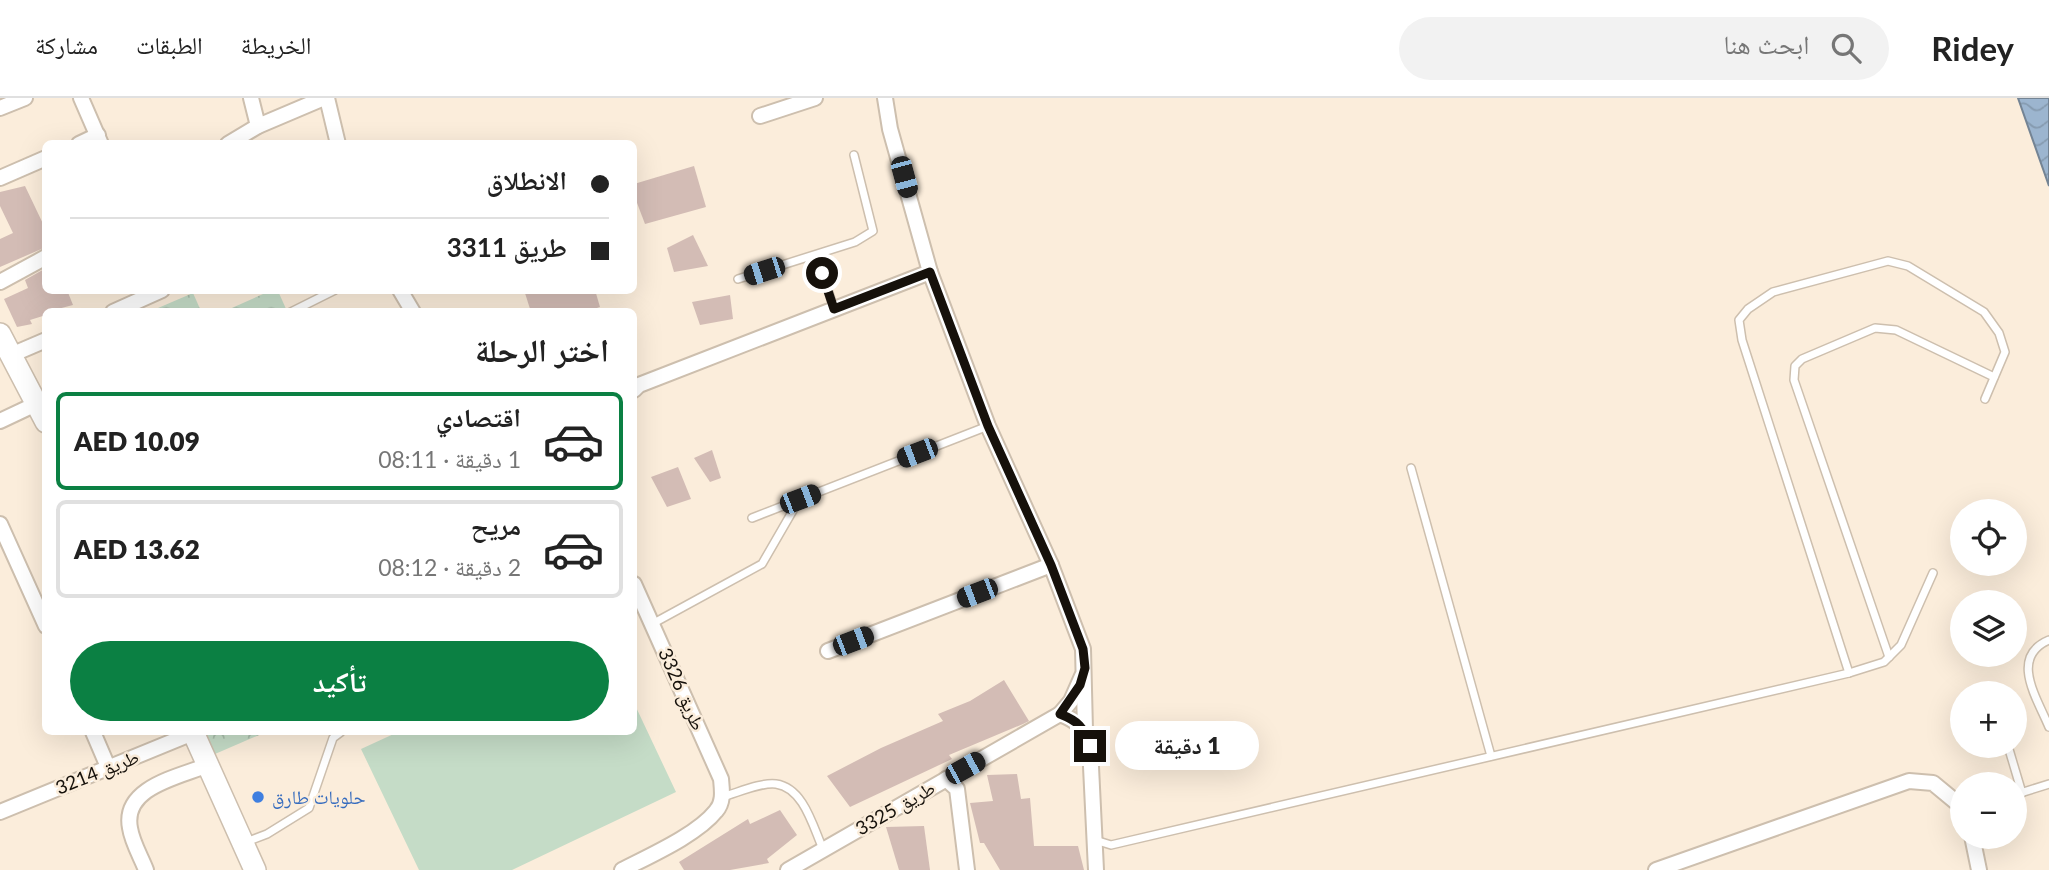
<!DOCTYPE html>
<html lang="ar">
<head>
<meta charset="utf-8">
<style>
	:root { --surface:#fff; --page:#f2f2f2; --text:#222; --muted:#767676; --line:#e0e0e0; --accent:#0b8043 }
	body { margin:0; font-family:Lato,"Noto Naskh Arabic",sans-serif; background:var(--page); color:var(--text); direction:rtl; height:100vh; display:flex; flex-direction:column; font-size:26px; white-space:nowrap }
	* { box-sizing:border-box; margin:0 }
	p { font-size:23px; color:var(--muted) }
	.icon { flex:none; width:38px; height:38px; fill:none; stroke:currentColor; stroke-width:2; stroke-linecap:round; stroke-linejoin:round }
	.map { position:relative; flex:1; overflow:hidden; direction:ltr }
	.side { position:absolute; left:42px; top:210px; width:595px; height:427px; display:flex; flex-direction:column; background:var(--surface); border-radius:10px; box-shadow:0 7px 28px #0002; direction:rtl }
	.side>* { flex:none }
	.guide { position:absolute; left:42px; top:42px; width:595px; height:154px; border-radius:10px; box-shadow:0 7px 28px #0002; direction:rtl; display:grid; align-content:center; height:154px; padding:0 28px; background:var(--surface) }
	.fabs { position:absolute; left:1950px; top:401px; display:grid; gap:14px }
	.fabs a { display:grid; place-items:center; width:77px; height:77px; border-radius:50%; background:var(--surface); box-shadow:0 7px 28px #0002; font-size:35px }
	.end { position:absolute; width:32px; height:32px; margin:-16px; border:9px solid #16110b; background:#fff; box-shadow:0 0 0 4px #fff }
	.from { border-radius:50% }
	.bubble { position:absolute; height:49px; border-radius:24px; background:var(--surface); box-shadow:0 7px 28px #0002; font-size:23px; font-weight:800; line-height:49px; text-align:center; direction:rtl }
	.car { position:absolute; width:21px; height:42px; margin:-21px -10px; border-radius:9px; box-shadow:0 0 5px 2px #0007; background:linear-gradient(#222 24%,#8ab4d8 0 40%,#222 0 76%,#8ab4d8 0 86%,#222 0) }
	.guide b { display:flex; align-items:center; gap:24px; height:66px; font-size:26px }
	.guide b+b { border-top:2px solid var(--line) }
	.guide i { width:18px; height:18px; background:var(--text) }
	ul { padding:0; list-style:none }
	li { display:flex; align-items:center; gap:21px; height:98px; margin:0 14px 10px; padding:0 14px; border:4px solid var(--line); border-radius:10px }
	li div { flex:1 }
	li b { display:block; font-size:26px }
	li em { font-style:normal; font-weight:800 }
	li.active { border-color:var(--accent) }
	li>.icon { width:63px; height:63px; stroke-width:1.5 }
	h2 { padding:0 28px; font-size:32px; line-height:84px }
	.cta { display:flex; gap:14px; margin-top:auto; padding:14px 28px }
	.cta a { flex:1; height:80px; border-radius:42px; background:var(--accent); color:#fff; font-size:28px; font-weight:800; line-height:80px; text-align:center }
	header { display:flex; align-items:center; gap:42px; box-sizing:border-box; height:98px; padding:0 35px; background:var(--surface); border-bottom:2px solid var(--line) }
	header strong { font-size:33px }
	nav { display:flex; gap:38px; margin-inline-start:auto; font-size:24px }
	.search { width:490px; height:63px; background:var(--page); display:flex; align-items:center; gap:18px; box-sizing:border-box; padding:0 24px; border-radius:38px; color:var(--muted); font-size:26px }
	.map>svg:first-child { display:block }
	.forest { fill:url(#forest-crowns) }
	.pitch { fill:#c5dcc7 }
	.water { fill:url(#water-waves); stroke:#748494; stroke-width:2 }
	.building { fill:#d3bcb5 }
	.lines { fill:none; stroke-linecap:round; stroke-linejoin:round }
	.lane-casing { stroke:#cdbfae; stroke-width:10 }
	.street-casing { stroke:#cdbfae; stroke-width:18 }
	.secondary-casing { stroke:#cdbfae; stroke-width:24 }
	.lane { stroke:#fff; stroke-width:7 }
	.street { stroke:#fff; stroke-width:14 }
	.secondary { stroke:#fff; stroke-width:21 }
	.route { stroke:#16110b; stroke-width:9 }
	.shop-dot { fill:#3f7fe0; stroke:#fbeddb; stroke-width:2.5 }
	.labels { text-anchor:middle; stroke-width:5; stroke-linejoin:round; paint-order:stroke }
	.street-label { font-size:19px; fill:#16110b; stroke:#fbeddb }
	.shop-label { font-size:19px; fill:#366cbe; stroke:#fbeddb; text-anchor:start }
</style>
</head>
<body>
<header>
<strong>Ridey</strong>
<div class="search"><svg class="icon" aria-label="search" viewBox="0 0 24 24"><circle cx="10" cy="10" r="6"/><path d="M15 15l6 6"/></svg>ابحث هنا</div>
<nav><a>الخريطة</a><a>الطبقات</a><a>مشاركة</a></nav>
</header>
<div class="map">
<svg width="2049" height="772" viewBox="0 0 2049 772">
	<defs>
		<pattern id="forest-crowns" width="20" height="18" patternUnits="userSpaceOnUse" patternTransform="scale(1.75)"><rect width="20" height="18" fill="#c5dcc7"/><path d="M2 6a3 3 0 1 1 6 0M12 15a3 3 0 1 1 6 0" fill="none" stroke="#a8bcaa"/></pattern>
		<pattern id="water-waves" width="16" height="10" patternUnits="userSpaceOnUse" patternTransform="scale(1.75)"><rect width="16" height="10" fill="#9cb5cf"/><path d="M0 5q4-4 8 0t8 0" fill="none" stroke="#869bb0"/></pattern>
	</defs>
	<rect width="100%" height="100%" fill="#fbeddb"/>
	<!-- forest -->
	<g class="forest">
		<polygon points="272,192 278,193 287,213 225,213"/>
		<polygon points="193,195 201,213 151,213"/>
		<polygon points="205,634 266,634 215,656"/>
	</g>
	<!-- pitch -->
	<polygon class="pitch" points="634,605 676,694 512,772 419,772 361,651 398,634 634,634"/>
	<!-- water -->
	<polygon class="water" points="2018,0 2049,0 2049,88"/>
	<!-- building -->
	<g class="building">
		<polygon points="694,68 706,109 645,126 634,97 634,86"/>
		<polygon points="25,88 46,132 46,149 0,169 0,141 13,135 0,108 0,94"/>
		<polygon points="693,137 708,168 674,174 667,150"/>
		<polygon points="46,170 46,192 67,192 73,207 46,214 46,217 30,222 32,226 17,229 4,201 28,190 25,182"/>
		<polygon points="524,192 595,192 600,209 584,214 531,214"/>
		<polygon points="730,197 733,221 700,227 692,204"/>
		<polygon points="712,352 721,380 710,384 694,360"/>
		<polygon points="678,369 691,401 667,409 651,379"/>
		<polygon points="1004,582 1029,623 1023,626 949,657 952,661 850,709 827,678 881,650 943,623 938,616 970,603"/>
		<polygon points="1017,676 1021,701 1030,700 1034,748 1078,748 1084,772 1000,772 984,745 980,745 970,705 993,703 987,677"/>
		<polygon points="780,712 797,737 767,761 769,765 730,772 684,772 679,764 748,721 750,726"/>
		<polygon points="924,728 930,772 899,772 886,729"/>
	</g>
	<g class="lines">
		<defs>
			<g id="lane">
				<polyline points="817,157 834,211"/>
				<polyline points="738,181 855,144 873,133 854,57"/>
				<polyline points="291,214 335,192"/>
				<polyline points="1411,370 1491,658"/>
				<polyline points="752,420 988,328"/>
				<polyline points="652,526 762,466 799,402"/>
				<path d="M2049,542C2009,559 2037,600 2049,629"/>
				<polyline points="1889,559 1794,282 1795,268 1802,261 1875,230 1896,232 1994,279"/>
				<polyline points="1849,575 1742,242 1739,222 1748,211 1773,194 1888,163 1908,168 1984,214 1999,235 2005,254 1985,301"/>
				<polyline points="2008,648 2022,695"/>
				<polyline points="2014,697 2049,686"/>
				<path d="M722,699C737,695 761,684 776,686C804,690 813,729 823,751"/>
				<polyline points="1095,742 1111,747 1849,575 1884,564 1901,547 1933,475"/>
				<polyline points="246,744 267,736 309,710 333,640 341,634"/>
			</g>
			<g id="street">
				<polyline points="81,0 101,46"/>
				<polyline points="251,0 258,28"/>
				<polyline points="327,0 338,46"/>
				<polyline points="0,10 25,0"/>
				<polyline points="760,18 815,0"/>
				<polyline points="79,46 98,37"/>
				<polyline points="228,46 258,28 324,0"/>
				<polyline points="0,80 46,60"/>
				<polyline points="930,174 988,328 1051,467 1083,551 1085,632"/>
				<polyline points="0,184 46,159"/>
				<polyline points="400,192 413,214"/>
				<polyline points="113,214 162,192"/>
				<polyline points="11,257 46,242"/>
				<polyline points="634,292 639,287 930,174 890,31 885,0"/>
				<polyline points="0,323 36,306"/>
				<polyline points="0,426 46,528"/>
				<polyline points="828,553 1051,467"/>
				<polyline points="1060,616 1071,603 1082,578"/>
				<polyline points="93,634 108,669"/>
				<polyline points="946,681 957,691 967,772"/>
				<polyline points="0,714 193,635"/>
				<polyline points="1972,738 1979,772"/>
				<path d="M146,772C141,759 132,744 130,730C122,689 179,679 208,667"/>
				<path d="M622,772C649,758 697,737 716,713C724,704 722,692 721,681L634,486"/>
				<path d="M788,772L1060,616C1078,623 1084,629 1090,648L1096,772"/>
				<polyline points="1656,772 1909,683 1933,685 1962,709"/>
			</g>
			<g id="secondary">
				<polyline points="0,236 46,324"/>
				<polyline points="193,634 255,772"/>
			</g>
		</defs>
		<!-- lane casing -->
		<use href="#lane" class="lane-casing"/>
		<!-- street casing -->
		<use href="#street" class="street-casing"/>
		<!-- secondary casing -->
		<use href="#secondary" class="secondary-casing"/>
		<!-- lane -->
		<use href="#lane" class="lane"/>
		<!-- street -->
		<use href="#street" class="street"/>
		<!-- secondary -->
		<use href="#secondary" class="secondary"/>
	</g>
	<g class="lines">
		<!-- route -->
		<path class="route" d="M822,175L834,211L930,174L988,328L1051,467L1083,551L1085,570L1080,587L1060,616C1078,623 1084,629 1090,648"/>
	</g>
	<!-- markers -->
	<circle class="shop-dot" cx="258" cy="699" r="7"/>
	<g class="labels">
		<!-- street labels -->
		<g class="street-label">
			<text transform="translate(682 591) rotate(66)" y="7">طريق 3326</text>
			<text transform="translate(97 674) rotate(-22)" y="7">طريق 3214</text>
			<text transform="translate(895 710) rotate(-30)" y="7">طريق 3325</text>
		</g>
		<!-- shop labels -->
		<g class="shop-label">
			<text x="272" y="706">حلويات طارق</text>
		</g>
	</g>
</svg>
<div class="fabs">
<a><svg class="icon" aria-label="locate" viewBox="0 0 24 24"><circle cx="12" cy="12" r="6"/><path d="M12 2v4M12 18v4M2 12h4M18 12h4"/></svg></a>
<a><svg class="icon" aria-label="layers" viewBox="0 0 24 24"><path d="M12 4l9 5-9 5-9-5zM3 14l9 5 9-5"/></svg></a>
<a>+</a>
<a>−</a>
</div>
<i class="end from" style="left:822px;top:175px"></i>
<i class="end" style="left:1090px;top:648px"></i>
<div class="bubble" style="left:1115px;top:623px;width:144px">1 دقيقة</div>
<i class="car" style="left:904px;top:79px;rotate:165deg"></i>
<i class="car" style="left:764px;top:173px;rotate:252deg"></i>
<i class="car" style="left:917px;top:355px;rotate:249deg"></i>
<i class="car" style="left:800px;top:401px;rotate:69deg"></i>
<i class="car" style="left:977px;top:495px;rotate:249deg"></i>
<i class="car" style="left:853px;top:543px;rotate:69deg"></i>
<i class="car" style="left:965px;top:670px;rotate:61deg"></i>
<div class="guide">
<b><i class="from"></i>الانطلاق</b>
<b><i></i>طريق 3311</b>
</div>
<section class="side">
<h2>اختر الرحلة</h2>
<ul>
<li class="active"><svg class="icon" aria-label="car" viewBox="0 0 24 24"><path d="M5 17H2v-5l4-1 3-4h7l3 4 3 1v5h-3M9 17h6M6 11h13"/><circle cx="7" cy="17" r="2"/><circle cx="17" cy="17" r="2"/></svg><div><b>اقتصادي</b><p>1 دقيقة · 08:11</p></div><em>AED 10.09</em></li>
<li><svg class="icon" aria-label="car" viewBox="0 0 24 24"><path d="M5 17H2v-5l4-1 3-4h7l3 4 3 1v5h-3M9 17h6M6 11h13"/><circle cx="7" cy="17" r="2"/><circle cx="17" cy="17" r="2"/></svg><div><b>مريح</b><p>2 دقيقة · 08:12</p></div><em>AED 13.62</em></li>
</ul>
<div class="cta"><a>تأكيد</a></div>
</section>
</div>
</body>
</html>
